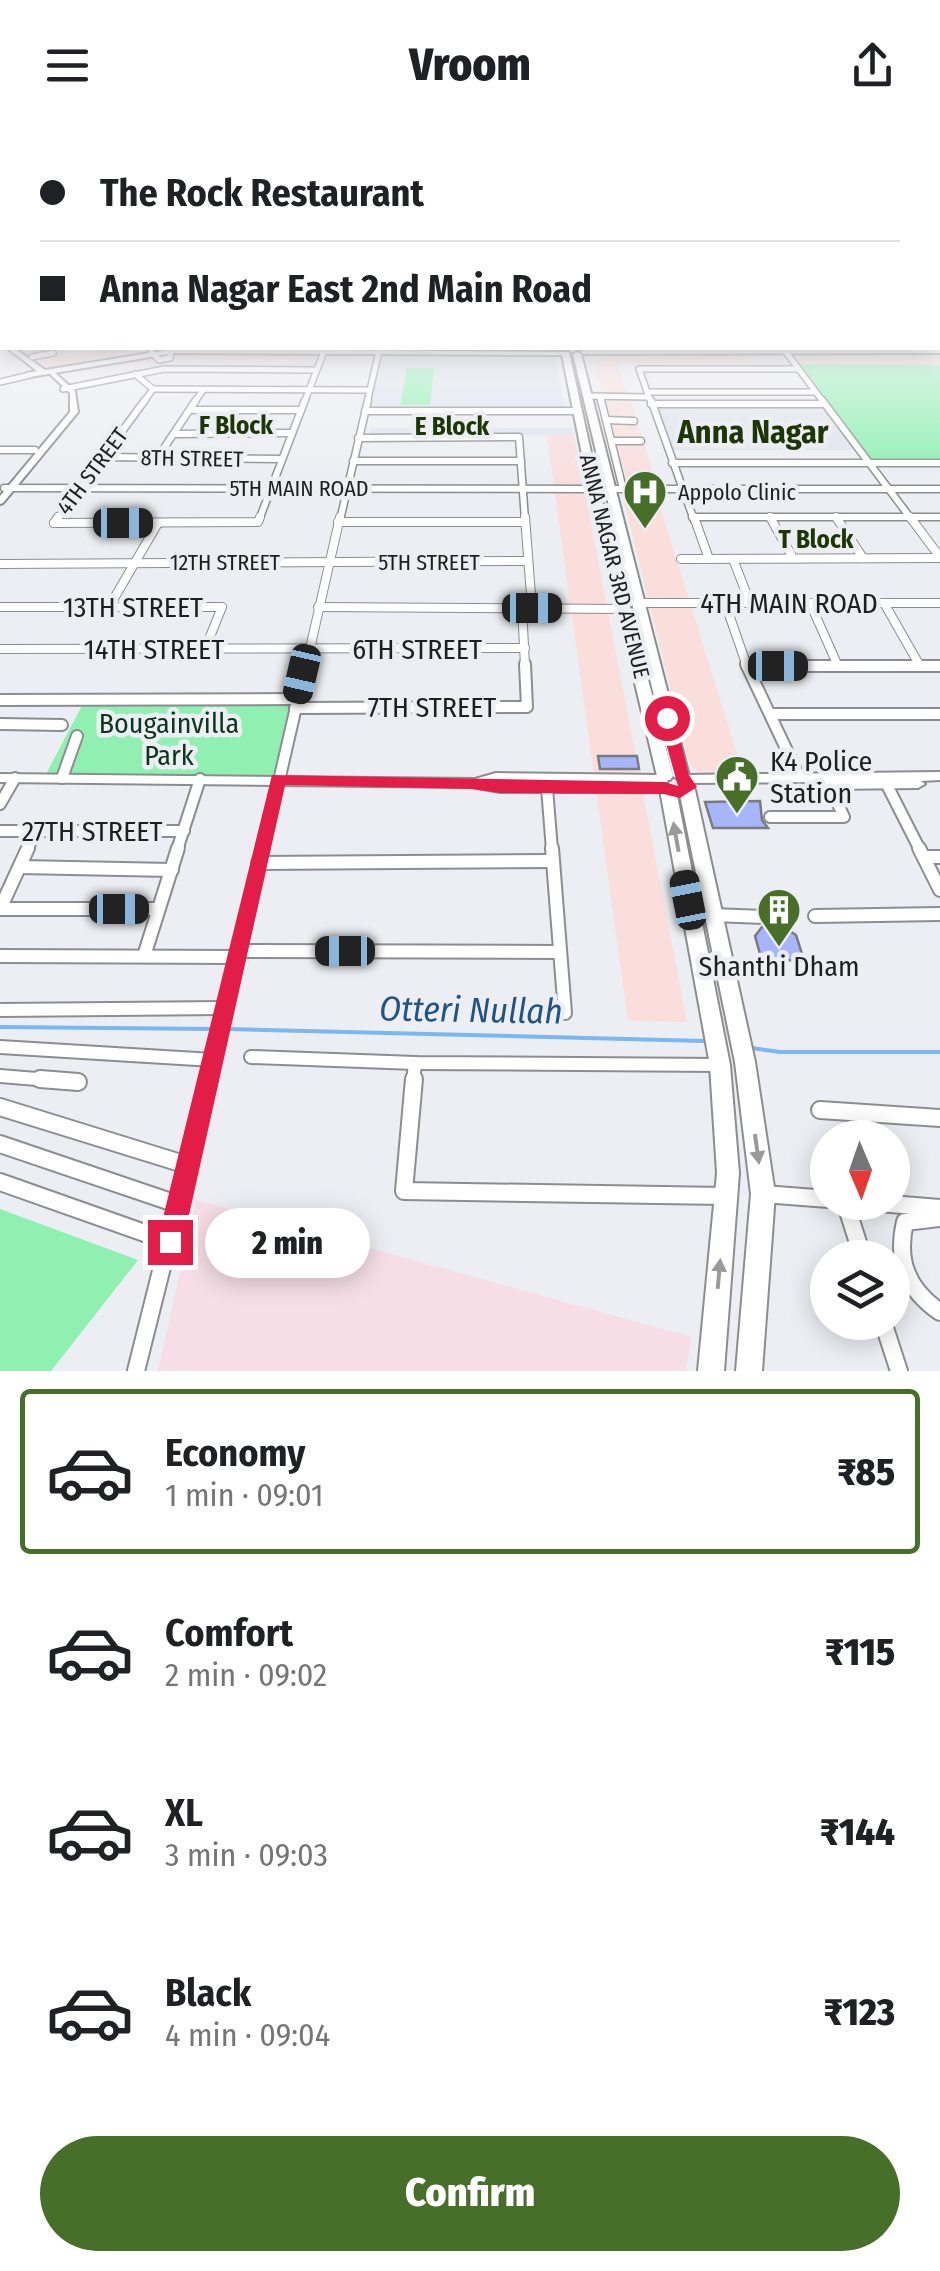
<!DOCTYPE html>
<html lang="en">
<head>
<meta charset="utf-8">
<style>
	:root { --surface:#fff; --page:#f6f6f6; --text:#202124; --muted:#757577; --line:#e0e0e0; --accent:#486f2a }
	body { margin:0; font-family:"Fira Sans Condensed",sans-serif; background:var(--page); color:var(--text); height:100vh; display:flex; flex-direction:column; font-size:38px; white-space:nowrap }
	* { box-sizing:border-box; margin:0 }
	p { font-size:32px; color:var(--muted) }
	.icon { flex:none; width:55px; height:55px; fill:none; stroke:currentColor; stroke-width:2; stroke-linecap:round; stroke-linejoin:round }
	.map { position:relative; height:1241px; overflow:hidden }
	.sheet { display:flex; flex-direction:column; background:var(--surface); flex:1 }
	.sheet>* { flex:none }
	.hud { position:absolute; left:0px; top:0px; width:940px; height:220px; box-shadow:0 5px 25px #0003; display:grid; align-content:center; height:220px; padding:0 40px; background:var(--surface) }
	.needle { width:65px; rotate:178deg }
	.controls { position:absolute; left:810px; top:990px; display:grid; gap:20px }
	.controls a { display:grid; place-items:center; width:100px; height:100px; border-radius:50%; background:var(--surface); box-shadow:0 5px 25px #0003; font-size:50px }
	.end { position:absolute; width:45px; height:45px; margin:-22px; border:12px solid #e11d48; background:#fff; box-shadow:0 0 0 5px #fff }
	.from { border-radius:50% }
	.bubble { position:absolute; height:70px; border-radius:35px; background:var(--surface); box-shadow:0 5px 25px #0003; font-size:32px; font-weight:800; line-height:70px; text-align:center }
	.car { position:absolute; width:30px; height:60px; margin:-30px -15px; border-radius:12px; box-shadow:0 0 8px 2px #0007; background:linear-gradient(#222 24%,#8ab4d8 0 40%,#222 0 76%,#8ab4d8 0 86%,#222 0) }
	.hud b { display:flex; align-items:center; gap:35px; height:95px; font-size:38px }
	.hud b+b { border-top:2px solid var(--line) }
	.hud i { width:25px; height:25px; background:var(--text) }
	ul { padding:18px 0 0; list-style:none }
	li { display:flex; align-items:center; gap:30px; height:165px; margin:0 20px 15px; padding:0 20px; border:5px solid transparent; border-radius:10px }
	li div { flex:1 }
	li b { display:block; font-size:38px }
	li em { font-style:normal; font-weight:800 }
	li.active { border-color:var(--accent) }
	li>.icon { width:90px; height:90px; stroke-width:1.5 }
	.primary-button { display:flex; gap:20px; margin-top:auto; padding:20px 40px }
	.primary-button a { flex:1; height:115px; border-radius:60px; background:var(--accent); color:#fff; font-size:40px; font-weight:800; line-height:115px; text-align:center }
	header { display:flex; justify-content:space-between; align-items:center; height:130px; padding:0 40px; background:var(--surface); font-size:45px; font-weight:800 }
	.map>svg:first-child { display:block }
	.commercial { fill:#f9dedc }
	.built { fill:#e0e3ee }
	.medical { fill:#f6dde6 }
	.green { fill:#8ff0b1 }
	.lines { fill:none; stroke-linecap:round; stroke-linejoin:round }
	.stream { stroke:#7bb7f0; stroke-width:4 }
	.building { fill:#a6b5fc; stroke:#7a7b7e; stroke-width:2.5 }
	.minor-far5-casing { stroke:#8c8d91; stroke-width:8 }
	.minor-far4-casing { stroke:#8c8d91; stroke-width:9 }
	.minor-far3-casing { stroke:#8c8d91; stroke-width:10 }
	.minor-far2-casing { stroke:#8c8d91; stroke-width:14 }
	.minor-far1-casing { stroke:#8c8d91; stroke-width:16 }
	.minor-casing { stroke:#8c8d91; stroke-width:20 }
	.tertiary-casing { stroke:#8c8d91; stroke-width:4 }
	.secondary-casing { stroke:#8c8d91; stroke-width:4 }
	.minor-far5 { stroke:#fff; stroke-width:5 }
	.minor-far4 { stroke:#fff; stroke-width:6 }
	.minor-far3 { stroke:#fff; stroke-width:8 }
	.minor-far2 { stroke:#fff; stroke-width:10 }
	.minor-far1 { stroke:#fff; stroke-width:12 }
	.minor { stroke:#fff; stroke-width:16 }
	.tertiary { fill:#fff; fill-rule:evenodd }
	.secondary { fill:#fff; fill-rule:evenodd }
	.oneway { fill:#9a9a9b }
	.route { fill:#e11d48 }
	.labels { text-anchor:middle; stroke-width:9; stroke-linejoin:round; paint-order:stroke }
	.far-street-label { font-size:22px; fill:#1e1f20; stroke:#edeef3 }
	.far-poi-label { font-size:22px; fill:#1e1f20; stroke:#edeef3; text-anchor:start }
	.far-neighbourhood-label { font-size:25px; font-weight:bold; fill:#1c3605; stroke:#edeef3 }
	.street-label { font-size:28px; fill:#1e1f20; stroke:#edeef3 }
	.park-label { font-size:28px; fill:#0b351d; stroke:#edeef3 }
	.poi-label { font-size:28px; fill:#1e1f20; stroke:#edeef3; text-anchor:start }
	.far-district-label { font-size:32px; font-weight:bold; fill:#1c3605; stroke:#edeef3 }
	.near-water-label { font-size:35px; font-style:italic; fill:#1f5483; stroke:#edeef3 }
</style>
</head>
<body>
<header><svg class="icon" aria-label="menu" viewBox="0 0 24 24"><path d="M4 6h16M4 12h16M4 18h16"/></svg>Vroom<svg class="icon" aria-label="share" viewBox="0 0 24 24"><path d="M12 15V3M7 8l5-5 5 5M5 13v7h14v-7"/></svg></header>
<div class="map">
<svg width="940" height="1241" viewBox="0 0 940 1241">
	<rect width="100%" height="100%" fill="#edeef3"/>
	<!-- commercial -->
	<g class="commercial">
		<polygon points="24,218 57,218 70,226 112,218 148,218 56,237 48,237"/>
		<polygon points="170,223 315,223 312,230 171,229 123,236 116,230"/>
		<polygon points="744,224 750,232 618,233 627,265 603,264 593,231 615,225"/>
		<polygon points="792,225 940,225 940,235 798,234"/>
		<polygon points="606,269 630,269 657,356 628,356"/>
		<polygon points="547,305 574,305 687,892 628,891"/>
		<polygon points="627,364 656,364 743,643 700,643 689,634 623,367"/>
	</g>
	<!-- built -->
	<g class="built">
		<polygon points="382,226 549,226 556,229 565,278 368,278"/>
		<polygon points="656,276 821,276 855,320 671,320"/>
		<polygon points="371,298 572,298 574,305 370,306"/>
	</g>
	<!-- medical -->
	<polygon class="medical" points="196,1070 691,1207 686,1241 158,1241"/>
	<!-- green -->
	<g class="green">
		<polygon points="797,234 940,235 940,332 870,332"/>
		<polygon points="407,238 434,238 430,275 400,275"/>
		<polygon points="84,572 293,572 275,645 46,644"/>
		<polygon points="0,1079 138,1130 51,1241 0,1241"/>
	</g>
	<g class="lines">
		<!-- stream -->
		<g class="stream">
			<polyline points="0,897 215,899"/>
			<polyline points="228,899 704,911"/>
			<polyline points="752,918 780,922 940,922"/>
		</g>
	</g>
	<!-- building -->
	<g class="building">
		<polygon points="598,626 637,626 639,639 600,639"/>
		<polygon points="760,671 762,690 768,698 713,698 705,672"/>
		<polygon points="762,797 785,798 796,805 804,830 762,831 755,806"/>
	</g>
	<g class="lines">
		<defs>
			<g id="minor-far5">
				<polyline points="151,222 159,230 170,228 171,221"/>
				<polyline points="786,222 824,273"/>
				<polyline points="32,227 53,223"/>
				<polyline points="135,244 153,259 143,273"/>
				<polyline points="0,252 30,245"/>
				<polyline points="63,259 164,239 316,240"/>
				<polyline points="153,259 369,260"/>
				<polyline points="647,262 813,262"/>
				<polyline points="588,266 648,267"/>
				<polyline points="600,267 601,273"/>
				<polyline points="194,273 203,260"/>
				<polyline points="304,273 325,219"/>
				<polyline points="367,273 379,221"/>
				<polyline points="651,273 639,239 799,239"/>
			</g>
			<g id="minor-far4">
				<polyline points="601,270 623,359"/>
				<polyline points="651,270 694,390"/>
				<polyline points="822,270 912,390"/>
				<polyline points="651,274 822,274"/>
				<polyline points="190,280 301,280"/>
				<polyline points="365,281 579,281"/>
				<polyline points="606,290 634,291"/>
				<polyline points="175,304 292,303"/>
				<polyline points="358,308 519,307 525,390"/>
				<polyline points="612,311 641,311"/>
				<polyline points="0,320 35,320"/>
				<polyline points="103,327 282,329"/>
				<polyline points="158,327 196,270"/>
				<polyline points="353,331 521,331"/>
				<polyline points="672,333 940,333"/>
				<polyline points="4,358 594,359"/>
				<polyline points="610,359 940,359"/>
				<polyline points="692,387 940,387"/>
				<polyline points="57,390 145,270"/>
				<polyline points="259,390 305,270"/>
				<polyline points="340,390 368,270"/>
			</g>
			<g id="minor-far3">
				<polyline points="525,387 532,478"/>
				<polyline points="694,387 709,429"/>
				<polyline points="770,387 793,428"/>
				<polyline points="836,387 863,428"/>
				<polyline points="910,387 940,427"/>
				<polyline points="338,392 525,392"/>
				<polyline points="54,393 258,392 260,387"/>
				<polyline points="54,393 58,387"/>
				<polyline points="681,429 940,428"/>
				<polyline points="733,429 750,473"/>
				<polyline points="0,434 528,431"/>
				<polyline points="638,473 940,473"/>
				<polyline points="725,473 747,536"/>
				<polyline points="810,473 838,536"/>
				<polyline points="884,473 920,536"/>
				<polyline points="0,477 222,477 205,519"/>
				<polyline points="109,477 158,393"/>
				<polyline points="318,477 626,479"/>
				<polyline points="522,477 525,536"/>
				<polyline points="0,519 525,518"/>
				<polyline points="306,536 340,387"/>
				<polyline points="747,536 940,536"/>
			</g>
			<g id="minor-far2">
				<polyline points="746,534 799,646"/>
				<polyline points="747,536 940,536"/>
				<polyline points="0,570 297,569"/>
				<polyline points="295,578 527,577 525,534"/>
				<polyline points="771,584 940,584"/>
				<polyline points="0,594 62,595"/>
				<polyline points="62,648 77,606"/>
				<polyline points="887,655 920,720"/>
				<polyline points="547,658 552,720"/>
				<polyline points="0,674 15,648"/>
				<polyline points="770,687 844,687 829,655"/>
				<polyline points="0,701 184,701"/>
				<polyline points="27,720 36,701"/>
				<polyline points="177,720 200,649"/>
				<polyline points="263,720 306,534"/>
			</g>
			<g id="minor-far1">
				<polyline points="552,718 565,883"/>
				<polyline points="919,718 940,760"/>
				<polyline points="924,727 940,727"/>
				<polyline points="258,733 551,731"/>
				<polyline points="20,737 172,740"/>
				<polyline points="0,779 158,779"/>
				<polyline points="0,779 28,718"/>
				<polyline points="712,785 788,788"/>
				<polyline points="815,786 940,784"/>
				<polyline points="238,821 559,822"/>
				<polyline points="0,826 236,827"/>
				<polyline points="144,826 178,718"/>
				<polyline points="0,880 224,878"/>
				<polyline points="0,917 213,930"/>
				<polyline points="251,927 415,933 720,935"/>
				<polyline points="0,946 73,952"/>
				<polyline points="209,952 263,718"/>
				<polyline points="413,952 415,933"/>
			</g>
			<g id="minor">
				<polyline points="40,949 78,952"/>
				<polyline points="414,949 404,1061 724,1066"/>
				<polyline points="0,977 187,1035"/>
				<polyline points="820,980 940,988"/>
				<polyline points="0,1014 180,1075"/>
				<polyline points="0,1052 170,1112"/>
				<polyline points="764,1064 828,1069"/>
				<polyline points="845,1072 863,1128"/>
				<polyline points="866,1072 940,1078"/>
				<path d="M940,1088L905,1092C896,1131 907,1159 940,1182"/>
				<polyline points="883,1192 899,1241"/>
				<polyline points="136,1241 209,949"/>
			</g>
			<g id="tertiary">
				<polygon points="0,179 2,179 2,182 0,183"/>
				<polygon points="938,179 940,179 940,183 938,182"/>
				<polygon points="49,241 53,241 75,261 78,282 3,373 0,374 0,366 70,282 70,263 49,243"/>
				<polygon points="940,642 940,650 921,651 925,654 918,658 828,659 821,655 824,652 685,653 679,649 685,645"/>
				<polygon points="496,643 662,645 667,646 668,649 667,652 492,652 664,654 671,658 664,662 500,662 472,657 0,652 0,644 475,649"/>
			</g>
			<g id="secondary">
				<rect x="0" y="201" width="2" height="6"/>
				<polygon points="7,218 14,218 45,240 174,219 569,222 599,359 673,646 670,650 660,650 657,646 589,359 562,225 174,223 30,247 26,245 27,243 37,241"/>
				<polygon points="940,219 940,223 584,224 580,222 584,220"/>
				<polygon points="577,222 581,224 689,646 681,651 673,646 573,224"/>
				<polygon points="668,655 676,660 730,935 739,1043 724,1241 698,1241 717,1043 710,935 660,660"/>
				<polygon points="687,655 695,660 755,932 775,1064 762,1241 736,1241 751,1064 735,932 679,660"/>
			</g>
		</defs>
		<!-- minor-far5 casing -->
		<use href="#minor-far5" class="minor-far5-casing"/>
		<!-- minor-far4 casing -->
		<use href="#minor-far4" class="minor-far4-casing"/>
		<!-- minor-far3 casing -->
		<use href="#minor-far3" class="minor-far3-casing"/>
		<!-- minor-far2 casing -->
		<use href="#minor-far2" class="minor-far2-casing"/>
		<!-- minor-far1 casing -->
		<use href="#minor-far1" class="minor-far1-casing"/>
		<!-- minor casing -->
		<use href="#minor" class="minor-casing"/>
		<!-- tertiary casing -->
		<use href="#tertiary" class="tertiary-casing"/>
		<!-- secondary casing -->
		<use href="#secondary" class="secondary-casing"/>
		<!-- minor-far5 -->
		<use href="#minor-far5" class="minor-far5"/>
		<!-- minor-far4 -->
		<use href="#minor-far4" class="minor-far4"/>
		<!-- minor-far3 -->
		<use href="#minor-far3" class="minor-far3"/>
		<!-- minor-far2 -->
		<use href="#minor-far2" class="minor-far2"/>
		<!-- minor-far1 -->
		<use href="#minor-far1" class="minor-far1"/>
		<!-- minor -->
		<use href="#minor" class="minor"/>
		<!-- tertiary -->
		<use href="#tertiary" class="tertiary"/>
		<!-- secondary -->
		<use href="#secondary" class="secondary"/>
	</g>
	<!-- one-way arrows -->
	<defs><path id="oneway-solid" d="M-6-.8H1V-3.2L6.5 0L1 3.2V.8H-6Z" transform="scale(2.5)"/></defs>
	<g class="oneway">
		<use href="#oneway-solid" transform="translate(676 707) rotate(-100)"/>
		<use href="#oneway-solid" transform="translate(757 1019) rotate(82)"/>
		<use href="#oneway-solid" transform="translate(719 1144) rotate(-85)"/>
	</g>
	<!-- sky -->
	<linearGradient id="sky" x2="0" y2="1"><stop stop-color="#7cb5eb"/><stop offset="0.51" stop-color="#f7f7fa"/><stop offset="1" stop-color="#f7f7fa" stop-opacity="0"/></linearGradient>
	<rect width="940" height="352" fill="url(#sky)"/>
	<!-- route -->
	<polygon class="route" points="667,583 675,588 689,645 697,657 680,668 664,664 500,663 472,659 285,655 183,1112 179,1121 170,1125 160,1121 157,1112 272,645 664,652 678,656 659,588"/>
	<!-- icons -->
	<defs>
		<symbol id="hospital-pin" viewBox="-11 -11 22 30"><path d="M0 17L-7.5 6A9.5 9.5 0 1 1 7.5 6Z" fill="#486f2a" stroke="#edeef3"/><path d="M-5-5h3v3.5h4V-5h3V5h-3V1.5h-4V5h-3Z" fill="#fff"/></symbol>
		<symbol id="civic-pin" viewBox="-11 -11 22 30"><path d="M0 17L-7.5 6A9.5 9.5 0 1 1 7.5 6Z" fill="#486f2a" stroke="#edeef3"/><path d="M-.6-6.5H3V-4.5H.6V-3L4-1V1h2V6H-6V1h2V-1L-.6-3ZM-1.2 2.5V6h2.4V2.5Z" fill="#fff"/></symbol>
		<symbol id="building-pin" viewBox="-11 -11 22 30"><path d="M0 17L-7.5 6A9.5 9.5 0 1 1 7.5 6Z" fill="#486f2a" stroke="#edeef3"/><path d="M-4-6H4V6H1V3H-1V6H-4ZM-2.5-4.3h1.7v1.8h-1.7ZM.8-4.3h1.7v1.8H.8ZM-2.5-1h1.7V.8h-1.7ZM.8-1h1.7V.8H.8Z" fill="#fff"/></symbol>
	</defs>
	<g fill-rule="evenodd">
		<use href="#hospital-pin" x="620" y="337" width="50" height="68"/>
		<use href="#civic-pin" x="712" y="622" width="50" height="68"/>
		<use href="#building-pin" x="754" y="755" width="50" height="68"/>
	</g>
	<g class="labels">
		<!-- far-street labels -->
		<g class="far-street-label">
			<text transform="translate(192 328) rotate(1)" y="8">8TH STREET</text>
			<text transform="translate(92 341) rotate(-53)" y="8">4TH STREET</text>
			<text x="299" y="366">5TH MAIN ROAD</text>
			<text x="225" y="440">12TH STREET</text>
			<text x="429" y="440">5TH STREET</text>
			<text transform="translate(615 436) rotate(76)" y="8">ANNA NAGAR 3RD AVENUE</text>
		</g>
		<!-- far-poi labels -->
		<g class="far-poi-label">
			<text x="678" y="370">Appolo Clinic</text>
		</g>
		<!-- far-neighbourhood labels -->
		<g class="far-neighbourhood-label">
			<text x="236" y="304">F Block</text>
			<text x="452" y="305">E Block</text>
			<text x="816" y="418">T Block</text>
		</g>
		<!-- street labels -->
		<g class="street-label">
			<text x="789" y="483">4TH MAIN ROAD</text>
			<text x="133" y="487">13TH STREET</text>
			<text x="154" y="529">14TH STREET</text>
			<text x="417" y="529">6TH STREET</text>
			<text x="432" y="587">7TH STREET</text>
			<text x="92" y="711">27TH STREET</text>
		</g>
		<!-- park labels -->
		<g class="park-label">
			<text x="169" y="603">Bougainvilla<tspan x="169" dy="32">Park</tspan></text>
		</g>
		<!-- poi labels -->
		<g class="poi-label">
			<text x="770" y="641">K4 Police<tspan x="770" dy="32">Station</tspan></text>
			<text x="779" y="846" text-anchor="middle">Shanthi Dham</text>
		</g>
		<!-- far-district labels -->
		<g class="far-district-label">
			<text x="753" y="313">Anna Nagar</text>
		</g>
		<!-- near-water labels -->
		<g class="near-water-label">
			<text transform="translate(471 880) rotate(1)" y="12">Otteri Nullah</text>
		</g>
	</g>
</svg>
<div class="controls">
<a><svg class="needle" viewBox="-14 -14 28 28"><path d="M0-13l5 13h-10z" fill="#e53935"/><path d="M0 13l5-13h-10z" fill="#757577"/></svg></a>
<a><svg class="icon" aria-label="layers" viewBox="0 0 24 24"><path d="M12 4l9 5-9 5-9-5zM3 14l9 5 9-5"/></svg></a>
</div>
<i class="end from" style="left:667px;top:588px"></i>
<i class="end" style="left:170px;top:1112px"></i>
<div class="bubble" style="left:205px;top:1078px;width:165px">2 min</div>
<i class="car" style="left:123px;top:393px;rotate:90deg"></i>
<i class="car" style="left:532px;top:478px;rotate:90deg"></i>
<i class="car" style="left:778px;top:536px;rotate:90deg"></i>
<i class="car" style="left:302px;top:544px;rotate:193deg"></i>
<i class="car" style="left:688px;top:770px;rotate:349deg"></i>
<i class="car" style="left:119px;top:779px;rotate:90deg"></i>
<i class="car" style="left:345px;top:821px;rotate:270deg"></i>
<div class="hud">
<b><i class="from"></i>The Rock Restaurant</b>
<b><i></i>Anna Nagar East 2nd Main Road</b>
</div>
</div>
<section class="sheet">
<ul>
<li class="active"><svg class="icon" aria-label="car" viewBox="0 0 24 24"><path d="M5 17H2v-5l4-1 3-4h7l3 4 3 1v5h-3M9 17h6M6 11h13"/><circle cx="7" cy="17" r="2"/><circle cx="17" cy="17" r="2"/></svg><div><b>Economy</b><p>1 min · 09:01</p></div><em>₹85</em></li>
<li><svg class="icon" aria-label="car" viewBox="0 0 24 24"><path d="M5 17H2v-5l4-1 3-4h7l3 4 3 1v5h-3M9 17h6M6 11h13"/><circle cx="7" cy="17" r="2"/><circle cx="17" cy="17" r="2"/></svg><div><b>Comfort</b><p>2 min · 09:02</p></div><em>₹115</em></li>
<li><svg class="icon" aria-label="car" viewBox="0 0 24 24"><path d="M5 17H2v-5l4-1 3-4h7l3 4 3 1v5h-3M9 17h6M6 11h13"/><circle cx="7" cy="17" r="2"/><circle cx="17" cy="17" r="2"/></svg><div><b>XL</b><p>3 min · 09:03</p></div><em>₹144</em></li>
<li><svg class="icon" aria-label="car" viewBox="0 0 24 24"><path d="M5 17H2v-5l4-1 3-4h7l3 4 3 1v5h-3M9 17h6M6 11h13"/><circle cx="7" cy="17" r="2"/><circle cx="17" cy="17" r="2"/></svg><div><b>Black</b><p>4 min · 09:04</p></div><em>₹123</em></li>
</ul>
<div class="primary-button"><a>Confirm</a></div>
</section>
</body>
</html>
